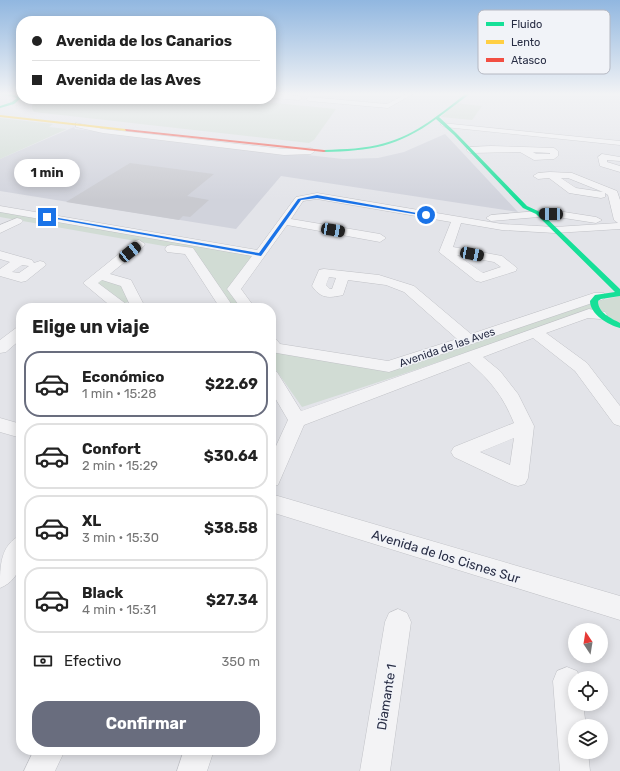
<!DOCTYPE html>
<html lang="es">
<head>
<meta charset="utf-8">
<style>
	:root { --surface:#fff; --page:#f2f2f2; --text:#222; --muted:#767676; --line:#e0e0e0; --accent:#696d7e }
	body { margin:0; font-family:Rubik,sans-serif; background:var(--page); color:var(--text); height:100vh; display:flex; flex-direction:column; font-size:15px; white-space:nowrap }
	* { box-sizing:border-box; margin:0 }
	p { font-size:13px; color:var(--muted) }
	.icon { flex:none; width:22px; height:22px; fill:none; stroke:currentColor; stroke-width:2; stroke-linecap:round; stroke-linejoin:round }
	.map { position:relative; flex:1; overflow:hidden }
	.side { position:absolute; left:16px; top:303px; width:260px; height:452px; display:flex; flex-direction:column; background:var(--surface); border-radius:16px; box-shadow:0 2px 10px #0003 }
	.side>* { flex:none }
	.top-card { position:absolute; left:16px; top:16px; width:260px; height:88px; border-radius:16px; box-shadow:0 2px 10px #0003; display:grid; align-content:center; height:88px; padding:0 16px; background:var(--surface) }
	.needle { width:26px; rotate:348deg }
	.tools { position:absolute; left:568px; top:623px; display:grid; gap:8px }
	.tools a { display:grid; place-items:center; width:40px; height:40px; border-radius:50%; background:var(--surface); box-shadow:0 2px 10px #0003; font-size:20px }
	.end { position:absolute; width:18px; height:18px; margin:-9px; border:5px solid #1a73e8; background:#fff; box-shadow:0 0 0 2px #fff }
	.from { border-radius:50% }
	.bubble { position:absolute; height:28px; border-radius:14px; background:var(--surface); box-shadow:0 2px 10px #0003; font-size:13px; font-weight:700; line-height:28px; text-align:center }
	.car { position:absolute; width:12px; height:24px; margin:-12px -6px; border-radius:5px; box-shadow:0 0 3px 1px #0007; background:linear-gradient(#222 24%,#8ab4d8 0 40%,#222 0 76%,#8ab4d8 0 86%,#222 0) }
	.top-card b { display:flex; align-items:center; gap:14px; height:38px; font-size:15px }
	.top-card b+b { border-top:1px solid var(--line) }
	.top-card i { width:10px; height:10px; background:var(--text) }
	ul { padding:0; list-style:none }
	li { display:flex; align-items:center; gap:12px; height:66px; margin:0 8px 6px; padding:0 8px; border:2px solid var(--line); border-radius:16px }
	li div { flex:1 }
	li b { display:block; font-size:15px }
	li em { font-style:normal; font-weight:700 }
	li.current { border-color:var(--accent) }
	li>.icon { width:36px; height:36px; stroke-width:1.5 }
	h2 { padding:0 16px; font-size:18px; line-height:48px }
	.pay { display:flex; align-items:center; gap:10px; height:44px; padding:0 16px; font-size:15px }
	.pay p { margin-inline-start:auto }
	.primary-button { display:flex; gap:8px; margin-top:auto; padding:8px 16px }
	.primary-button a { flex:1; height:46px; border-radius:16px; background:var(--accent); color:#fff; font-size:16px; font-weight:700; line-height:46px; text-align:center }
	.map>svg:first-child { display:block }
	.built { fill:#d1d3dc }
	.green { fill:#d1dcd4 }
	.building { fill:#c9cad0 }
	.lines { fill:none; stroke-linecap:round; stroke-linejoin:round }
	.street-casing { stroke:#c1c2c7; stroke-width:1 }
	.street { fill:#f3f3f5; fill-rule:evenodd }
	.fast { fill:#16e098; fill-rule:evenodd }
	.slow { fill:#ffcf43; fill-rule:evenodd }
	.jam { fill:#f24e42; fill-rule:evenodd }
	.route { fill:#1a73e8 }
	.labels { text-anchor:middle; stroke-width:3; stroke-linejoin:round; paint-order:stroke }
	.street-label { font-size:11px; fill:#282d44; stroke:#f1f3f8 }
	.near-street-label { font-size:13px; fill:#282d44; stroke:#f1f3f8 }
	.key { fill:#f1f3f8; stroke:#b5b8c2; stroke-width:1 }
	.key-label { font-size:11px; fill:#282d44 }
</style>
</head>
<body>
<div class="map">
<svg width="620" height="771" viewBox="0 0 620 771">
	<rect width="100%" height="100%" fill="#e3e4e9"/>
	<!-- built -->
	<polygon class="built" points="74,127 75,129 343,159 378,158 404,152 445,134 518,212 281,176 236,229 0,191 0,159"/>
	<!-- green -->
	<g class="green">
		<polygon points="33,99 232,99 336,109 314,140 309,143 34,112 32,109"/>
		<polygon points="455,103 482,106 472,120 441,117"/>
		<polygon points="0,118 53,124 49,127 67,129 0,159"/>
		<polygon points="0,211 256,255 232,288 245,308 232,308 192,251 0,217"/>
		<polygon points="101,278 123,285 133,300 125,303 95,282"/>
		<polygon points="620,296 620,324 596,308 394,377 302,407 271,363 271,346 388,370 590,303"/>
	</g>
	<!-- building -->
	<polygon class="building" points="130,163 214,174 187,196 209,200 190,217 183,216 179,220 66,202"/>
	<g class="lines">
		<defs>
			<g id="street">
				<polygon points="408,93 415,93 388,108 309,101 306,99 309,97 387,104"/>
				<polygon points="271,94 299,96 302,98 299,100 271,98"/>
				<polygon points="76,123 103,129 284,149 311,148 315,151 311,154 284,155 103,133 76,127"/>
				<polygon points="442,123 620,141 620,145 445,127 441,125"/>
				<path d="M491,146L554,148L558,151V156L554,159L534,160L520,152L470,153L466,150L470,147ZM533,152L550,153V154H536Z"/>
				<polygon points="602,154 620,157 620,161 607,160 607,162 620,166 620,172 600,166 598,157"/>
				<path d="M550,172L572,173L617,191L620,200V229L555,233L502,230L461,223L453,247L502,256L517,268L516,271L481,282L476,281L439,252L451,222L317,199L303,201L291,219L380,234L386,238L380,242L287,225L241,289L255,308H241L227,289L252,256L0,212V206L257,250L296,197L317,193L502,224L555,227L618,223L614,220L608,195L605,193V197L601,198L569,193L549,178L538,179L533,176L538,173ZM561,178H568L603,192L576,188ZM457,255L494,262L501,267L483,273Z"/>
				<polygon points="551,210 596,217 602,220 596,223 551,216 491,221 486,218 491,215"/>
				<polygon points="17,218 21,219 23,221 21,223 0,233 0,225"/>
				<path d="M139,240L145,244L143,247L110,274L131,280L144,305L142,308H113L83,283L135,241ZM102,280L121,286L129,303L126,304L98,283Z"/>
				<polygon points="171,245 193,248 234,308 220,308 185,254 167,252 165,249 167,246"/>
				<path d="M0,251L32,260L34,263L40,261L44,262L46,265L26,281L21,282L0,276V269L10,262L0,259ZM22,265L29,266L19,273L12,272Z"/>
				<path d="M324,269L379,275L414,286L471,334L594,293H604L606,296L604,299L389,372L271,352V337L276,339L280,344L388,361L457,339L404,292L386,285L348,280L343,295C329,298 321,299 312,286L319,270ZM329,277L336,278L332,289H330L326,285Z"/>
				<path d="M589,309L605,312L607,315L605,318L600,319L588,318L546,333L587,363L620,406V426L614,424L575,371L533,338L483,357L500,371L518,394L534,426L528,478L525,484L518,486L511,484L454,457L451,452L454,447L514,423C503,396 491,381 469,362L304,425L278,485L271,487V457L288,420L271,391V370L277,372L301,411ZM514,438L510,465L480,452Z"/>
				<polygon points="21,326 21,339 6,352 0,353 0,340 16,328"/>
				<polygon points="0,418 21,424 21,438 0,432"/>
				<polygon points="271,494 620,596 620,620 271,512"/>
				<path d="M21,535C21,557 24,578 0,588C0,566 0,545 21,535Z"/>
				<polygon points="398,609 407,613 411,622 390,771 360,771 385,622 389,613"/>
				<polygon points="567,667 577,671 580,678 575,678 575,704 583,704 586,726 575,726 575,752 588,752 590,771 560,771 553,681 557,671"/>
				<polygon points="34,750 65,750 55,771 24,771"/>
				<polygon points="184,750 214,750 207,771 177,771"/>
			</g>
		</defs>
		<!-- street casing -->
		<use href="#street" class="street-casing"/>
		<!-- street -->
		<use href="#street" class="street"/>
		<!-- fast -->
		<g class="fast">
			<polygon points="0,93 12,94 21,98 14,104 0,108 0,106 12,102 17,98 11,96 0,95"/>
			<path d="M467,93H471L439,117L456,133L527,206L540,212L620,289V296L601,299L598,301C598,313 611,318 620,323V328C608,325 590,314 590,301L595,295L615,292L536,214L523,208L454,135L436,119C398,147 370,151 324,152L322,151L324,150C345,149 365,149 385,143C416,135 442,112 467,93Z"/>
		</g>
		<!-- slow -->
		<polygon class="slow" points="0,115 126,129 128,130 126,131 0,117"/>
		<!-- jam -->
		<polygon class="jam" points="125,129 324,150 326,151 324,152 126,131"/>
	</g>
	<!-- sky -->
	<linearGradient id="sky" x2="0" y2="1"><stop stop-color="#91b7e0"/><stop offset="0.47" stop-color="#f2f3f5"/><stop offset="1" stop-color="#f2f3f5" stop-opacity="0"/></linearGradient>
	<rect width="620" height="200" fill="url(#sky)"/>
	<!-- route -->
	<polygon class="route" points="317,195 428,215 426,216 317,198 301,200 261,256 45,217 47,216 259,253 298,199"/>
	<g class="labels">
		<!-- street labels -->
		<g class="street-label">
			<text transform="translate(447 347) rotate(-19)" y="4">Avenida de las Aves</text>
		</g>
		<!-- near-street labels -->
		<g class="near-street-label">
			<text transform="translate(446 556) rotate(17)" y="5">Avenida de los Cisnes Sur</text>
			<text transform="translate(386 697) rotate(-81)" y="5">Diamante 1</text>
		</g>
	</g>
	<!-- legend -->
	<rect x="478" y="10" width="132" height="64" rx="6" class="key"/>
	<rect x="486" y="22" width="18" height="4" fill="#16e098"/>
	<rect x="486" y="40" width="18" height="4" fill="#ffcf43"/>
	<rect x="486" y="58" width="18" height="4" fill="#f24e42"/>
	<g class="key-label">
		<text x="511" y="28">Fluido</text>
		<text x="511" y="46">Lento</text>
		<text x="511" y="64">Atasco</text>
	</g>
</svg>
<div class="tools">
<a><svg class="needle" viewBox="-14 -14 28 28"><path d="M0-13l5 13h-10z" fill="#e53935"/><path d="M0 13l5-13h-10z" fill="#767676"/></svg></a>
<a><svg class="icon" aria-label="locate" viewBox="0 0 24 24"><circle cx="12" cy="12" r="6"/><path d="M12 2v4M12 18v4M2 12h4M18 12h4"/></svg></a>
<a><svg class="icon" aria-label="layers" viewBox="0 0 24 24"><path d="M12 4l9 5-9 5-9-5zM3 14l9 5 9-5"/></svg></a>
</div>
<i class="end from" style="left:426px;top:215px"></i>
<i class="end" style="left:47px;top:217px"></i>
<div class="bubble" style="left:14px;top:159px;width:66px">1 min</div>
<i class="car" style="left:551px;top:214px;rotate:271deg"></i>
<i class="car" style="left:333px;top:230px;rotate:100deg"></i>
<i class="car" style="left:130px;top:252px;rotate:51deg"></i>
<i class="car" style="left:472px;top:254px;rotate:101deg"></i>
<div class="top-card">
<b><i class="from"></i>Avenida de los Canarios</b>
<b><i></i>Avenida de las Aves</b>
</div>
<section class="side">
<h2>Elige un viaje</h2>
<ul>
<li class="current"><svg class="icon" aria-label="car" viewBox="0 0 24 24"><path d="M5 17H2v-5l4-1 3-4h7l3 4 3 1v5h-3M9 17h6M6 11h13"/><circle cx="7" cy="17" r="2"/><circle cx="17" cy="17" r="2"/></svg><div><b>Económico</b><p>1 min · 15:28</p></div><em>$22.69</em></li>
<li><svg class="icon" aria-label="car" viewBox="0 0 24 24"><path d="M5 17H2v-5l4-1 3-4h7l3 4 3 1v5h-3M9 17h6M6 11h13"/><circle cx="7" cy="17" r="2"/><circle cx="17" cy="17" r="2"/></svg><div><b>Confort</b><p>2 min · 15:29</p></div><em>$30.64</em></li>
<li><svg class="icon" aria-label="car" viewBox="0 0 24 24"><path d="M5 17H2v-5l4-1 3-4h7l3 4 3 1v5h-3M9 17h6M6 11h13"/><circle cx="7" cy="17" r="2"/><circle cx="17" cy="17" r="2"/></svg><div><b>XL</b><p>3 min · 15:30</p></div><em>$38.58</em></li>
<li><svg class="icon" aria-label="car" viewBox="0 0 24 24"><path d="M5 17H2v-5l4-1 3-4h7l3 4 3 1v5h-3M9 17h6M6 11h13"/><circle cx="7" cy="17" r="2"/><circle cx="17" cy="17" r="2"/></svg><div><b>Black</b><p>4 min · 15:31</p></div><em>$27.34</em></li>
</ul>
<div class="pay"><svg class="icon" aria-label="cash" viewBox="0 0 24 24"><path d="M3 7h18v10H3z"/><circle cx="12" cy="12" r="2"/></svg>Efectivo<p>350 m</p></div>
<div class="primary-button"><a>Confirmar</a></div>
</section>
</div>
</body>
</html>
